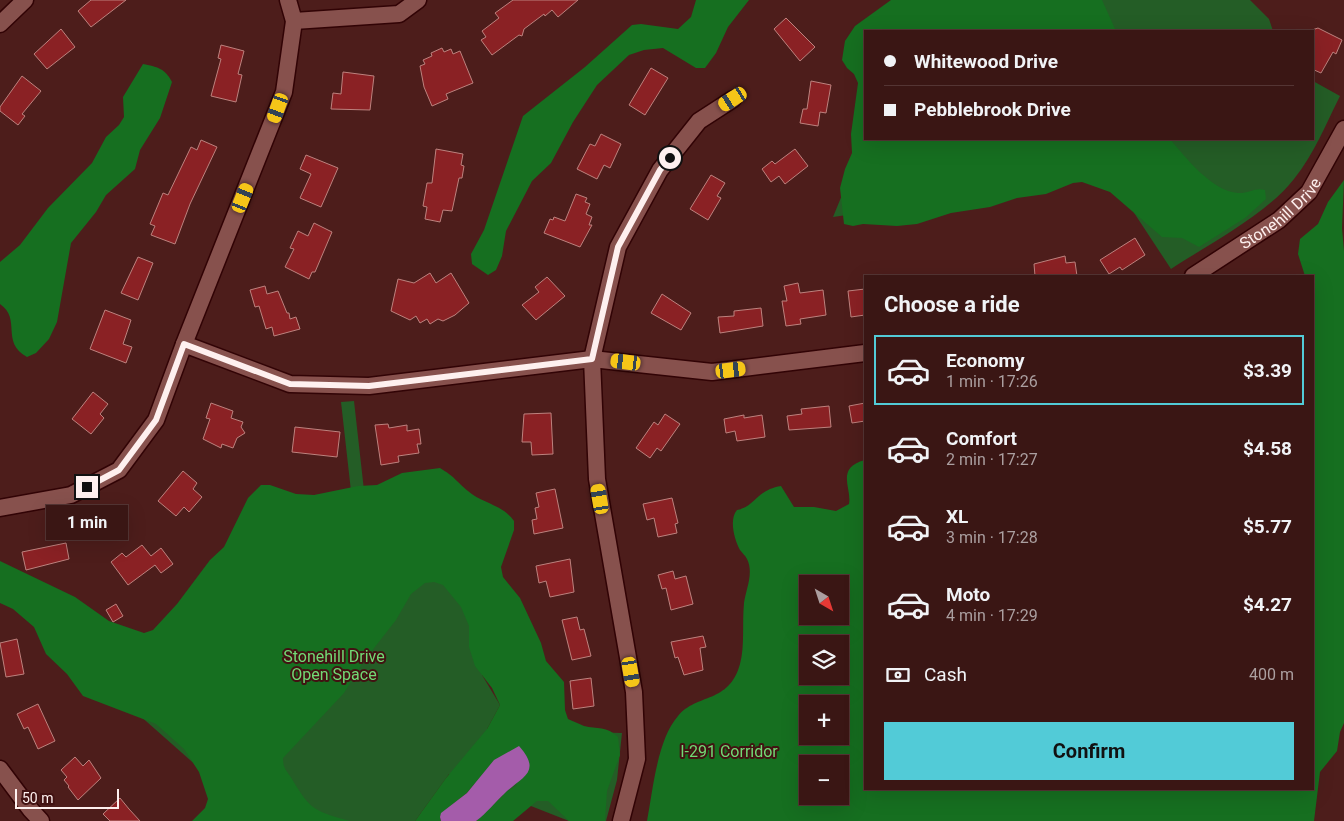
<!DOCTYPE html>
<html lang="en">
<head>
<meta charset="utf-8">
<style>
	:root { --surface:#3a1614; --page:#411f1d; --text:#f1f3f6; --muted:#ab9fa0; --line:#543534; --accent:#52cbd7 }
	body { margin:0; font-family:Roboto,sans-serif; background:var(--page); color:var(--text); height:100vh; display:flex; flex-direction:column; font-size:19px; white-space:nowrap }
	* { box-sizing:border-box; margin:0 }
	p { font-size:16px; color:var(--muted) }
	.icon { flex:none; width:28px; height:28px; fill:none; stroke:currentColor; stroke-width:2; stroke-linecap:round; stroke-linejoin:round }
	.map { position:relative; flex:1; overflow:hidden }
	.sheet { position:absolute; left:864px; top:275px; width:450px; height:515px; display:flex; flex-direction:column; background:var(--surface); border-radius:0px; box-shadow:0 5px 20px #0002,0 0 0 1px var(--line) }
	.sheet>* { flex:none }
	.hud { position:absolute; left:864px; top:30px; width:450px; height:110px; border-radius:0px; box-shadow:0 5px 20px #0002,0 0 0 1px var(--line); display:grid; align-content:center; height:110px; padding:0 20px; background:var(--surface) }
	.needle { width:32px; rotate:141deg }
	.controls { position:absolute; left:799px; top:575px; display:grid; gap:10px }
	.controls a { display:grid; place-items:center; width:50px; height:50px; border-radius:0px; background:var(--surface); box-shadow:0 5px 20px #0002,0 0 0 1px var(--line); font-size:25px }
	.scale { position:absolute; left:15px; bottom:12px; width:104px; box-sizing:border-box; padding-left:5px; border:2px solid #fef0ef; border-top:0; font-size:14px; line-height:18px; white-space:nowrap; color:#fef0ef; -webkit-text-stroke:4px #421212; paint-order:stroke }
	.end { position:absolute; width:22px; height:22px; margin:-11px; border:6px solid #fef0ef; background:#111; box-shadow:0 0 0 2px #111 }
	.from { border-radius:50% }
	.bubble { position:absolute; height:35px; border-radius:0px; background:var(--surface); box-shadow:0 5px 20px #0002,0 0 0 1px var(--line); font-size:16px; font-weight:700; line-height:35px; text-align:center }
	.car { position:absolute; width:15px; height:30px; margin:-15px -8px; border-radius:6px; box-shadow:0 0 4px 1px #0007; background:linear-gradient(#f5c518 24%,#345 0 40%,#f5c518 0 76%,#345 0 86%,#f5c518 0) }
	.hud b { display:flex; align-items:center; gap:18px; height:48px; font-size:19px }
	.hud b+b { border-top:1px solid var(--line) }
	.hud i { width:12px; height:12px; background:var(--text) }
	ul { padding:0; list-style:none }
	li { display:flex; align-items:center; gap:15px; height:70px; margin:0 10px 8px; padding:0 10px; border:2px solid transparent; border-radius:0px }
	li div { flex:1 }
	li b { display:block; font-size:19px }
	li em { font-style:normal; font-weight:700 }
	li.on { border-color:var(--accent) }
	li>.icon { width:45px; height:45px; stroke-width:1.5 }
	h2 { padding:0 20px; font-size:22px; line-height:60px }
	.pay { display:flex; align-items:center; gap:12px; height:55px; padding:0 20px; font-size:19px }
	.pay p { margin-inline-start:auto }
	.cta { display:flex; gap:10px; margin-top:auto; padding:10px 20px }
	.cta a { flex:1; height:58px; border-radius:0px; background:var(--accent); color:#111; font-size:20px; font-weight:700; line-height:58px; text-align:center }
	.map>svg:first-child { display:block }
	.green { fill:#245d26 }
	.forest { fill:#166f20; fill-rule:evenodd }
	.water { fill:#a45caa }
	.building { fill:#8a2124; stroke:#bd827e }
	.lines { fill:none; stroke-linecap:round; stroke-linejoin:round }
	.minor-casing { stroke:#310305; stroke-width:19 }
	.minor { stroke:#87514d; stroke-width:16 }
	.route { stroke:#fef0ef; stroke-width:6 }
	.labels { text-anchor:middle; stroke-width:4; stroke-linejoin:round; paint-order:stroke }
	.street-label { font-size:16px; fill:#fef0ef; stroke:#421212 }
	.park-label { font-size:16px; fill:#72da75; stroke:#421212 }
</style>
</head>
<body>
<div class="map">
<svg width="1344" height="821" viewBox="0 0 1344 821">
	<rect width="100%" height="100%" fill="#4d1d1b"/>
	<!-- green -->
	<g class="green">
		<polygon points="902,0 1250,0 1269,19 1273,31 893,31"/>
		<path d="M1313,81L1340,96C1326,124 1314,154 1294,179C1266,215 1209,244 1171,269L1094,152L1072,182L833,217L865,139H1312Z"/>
		<polygon points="354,401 368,526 493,512 482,675 500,705 487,729 622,733 617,780 606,821 569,821 449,774 415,821 259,821 0,592 133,693 355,527 341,402"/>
	</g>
	<!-- forest -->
	<g class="forest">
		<polygon points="696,0 749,0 728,27 716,53 705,68 696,68 663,48 644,50 629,55 597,85 573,122 551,163 532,181 506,231 502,256 496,270 488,275 472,264 471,254 484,230 523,116 585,67 632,25 641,24 678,29 691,17"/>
		<path d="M891,0H1102L1116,31H865V139H1170C1186,158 1212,191 1238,193C1247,194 1256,187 1265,190L1266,199L1245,218L1199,247L1182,238L1162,237L1110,192L1082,182L1073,183L1046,194L1017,198L990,207L951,213L917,224L897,226L863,224L853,226L844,224L840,188L845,169L852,153L851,134L858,83L854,74L847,68L842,60L845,41L855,26Z"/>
		<path d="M143,64C157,67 165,68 172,82L160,118L140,150L135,169L106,195L96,212L71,243L57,322L49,339L36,353L27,357C0,342 22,319 0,304V262L20,245L48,208L92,163L106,137L119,125L124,117L123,97Z"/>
		<path d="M1344,180L1342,228L1344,251V723L1340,732L1337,751L1320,772L1314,821H647C653,790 657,740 678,716C697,693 729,704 740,664C745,646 742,623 744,603C746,589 754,573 747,559C745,555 742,553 740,550C734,539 729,519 737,510C755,507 756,490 781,486L794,507H814L836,511L849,504C852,488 835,468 865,460V789H1312V276H1305L1298,254L1300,239L1318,224L1328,202ZM808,584H840V616H808ZM808,644H840V676H808ZM808,704H840V736H808ZM808,764H840V796H808Z"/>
		<path d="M440,468C455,477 456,481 468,491C483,504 502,504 514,521V530L501,567L503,577L520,598L541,643L546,661L564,682L565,710L568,719C573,721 579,724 584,726C597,729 607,726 618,737L620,755L607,791L605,821H569L548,801H537L513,821H476L505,793L517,785L494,760L467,793L442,813L440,817L441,821H415L446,778L487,729L500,705L492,688L475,666L469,647V626L461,607L443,585L434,582L425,583L411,594L396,620L364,661L344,693L283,758C283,769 287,771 292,779C311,811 315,811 350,821H192L205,808L208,799L199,772L184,749L156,724L83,696L67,674L46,654L34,627L13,609L0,603V561L75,597L109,621L144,633L153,630L177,604L210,560L224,547L248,498L261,485H270L296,494L314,495L358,486L377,485L402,473Z"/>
	</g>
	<!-- water -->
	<path class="water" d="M519,746C543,773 521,777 504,794C494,803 487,813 476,821H441L440,817L441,813L467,793L494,760Z"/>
	<!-- building -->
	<g class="building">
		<polygon points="91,0 126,0 91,27 78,11"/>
		<polygon points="513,0 578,0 558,17 552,10 545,16 544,14 524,29 522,36 519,35 492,55 481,40 486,37 482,31 499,18 495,13"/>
		<polygon points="786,18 815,47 800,61 774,29"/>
		<polygon points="1318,28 1342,40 1336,54 1333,52 1321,73 1312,69 1312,30"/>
		<polygon points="61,29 75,47 47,69 34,54"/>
		<polygon points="221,45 244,51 238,74 242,75 236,102 211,96 221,59 218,58"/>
		<polygon points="442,48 444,52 451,49 453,54 460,51 473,83 446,94 448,99 432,106 424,87 420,66 425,64 423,60 432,56 431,53"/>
		<polygon points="651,68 668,78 645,115 629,105"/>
		<polygon points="343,72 374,76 370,110 331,109 333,93 341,94"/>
		<polygon points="22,76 41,91 22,114 25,116 18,125 0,111 0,107"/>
		<polygon points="811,81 831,85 826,113 820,112 818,126 800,123 803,109 807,109"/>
		<polygon points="601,134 621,144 610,168 604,165 597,179 577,169 590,144 595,146"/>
		<polygon points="201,140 217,147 190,204 175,244 151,235 155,226 150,224 163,193 168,195 191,147 197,150"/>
		<polygon points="436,149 463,154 461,165 464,166 462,178 459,178 452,211 443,210 440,222 425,219 427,207 423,206 427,183 432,183"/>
		<polygon points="795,149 808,166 785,184 779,176 771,182 762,169 772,161 775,164"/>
		<polygon points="306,155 338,168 321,207 300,198 311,174 300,169"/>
		<polygon points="711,175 725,183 717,196 721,198 708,220 690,209"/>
		<polygon points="576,194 587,198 585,202 590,204 586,214 592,217 589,225 592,225 580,247 544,233 550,219 553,220 554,217 565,221"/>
		<polygon points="314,223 332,232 315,272 312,272 309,279 285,267 294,249 290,248 298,231 308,236"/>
		<polygon points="1135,238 1145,255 1122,270 1120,267 1109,274 1100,260"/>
		<polygon points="1065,256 1066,263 1075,262 1077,276 1035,276 1034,264"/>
		<polygon points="138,257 153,263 138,300 121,293"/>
		<polygon points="430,273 436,283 451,273 469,303 455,315 443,321 438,319 430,324 427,319 420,323 416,316 410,320 391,311 398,279 414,283"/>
		<polygon points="547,277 565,296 536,320 522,305 539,292 535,287"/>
		<polygon points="798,283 800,293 823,290 826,315 800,319 801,324 786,326 782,301 787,301 784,286"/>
		<polygon points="265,286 267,294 278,291 287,313 289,313 290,319 296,317 300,329 274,336 272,327 266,329 259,306 255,307 250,290"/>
		<polygon points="865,289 865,315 851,317 848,291"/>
		<polygon points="662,294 691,313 681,330 651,313"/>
		<polygon points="761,308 763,326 720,333 718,317 734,316 734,311"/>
		<polygon points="105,310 131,320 123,344 132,347 126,363 90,349"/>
		<polygon points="93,392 108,404 100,414 104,418 91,434 72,419"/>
		<polygon points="211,403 233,411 231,418 243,422 241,427 245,433 237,438 233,448 222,444 221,448 203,439 210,419 206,418"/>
		<polygon points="865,403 865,421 852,423 849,406"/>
		<polygon points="829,406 831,427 789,430 787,416 802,414 801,409"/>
		<polygon points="551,413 553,454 532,455 531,442 522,442 524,414"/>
		<polygon points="665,414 680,424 661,451 657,448 650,458 636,448 654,422 658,425"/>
		<polygon points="744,415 744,418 762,415 765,437 737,441 735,431 726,433 724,419"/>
		<polygon points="388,424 389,428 407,425 407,431 419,429 421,444 417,444 419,453 398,456 399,462 381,465 375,425"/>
		<polygon points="295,427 340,432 337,457 292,452"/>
		<polygon points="183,471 197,483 193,489 202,497 189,512 184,507 176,516 158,501"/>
		<polygon points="555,489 563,528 534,534 532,520 537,519 535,508 539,507 536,493"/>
		<polygon points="672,498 678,523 675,524 677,533 658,537 654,518 647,520 643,504"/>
		<polygon points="66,543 69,559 26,570 22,552"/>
		<polygon points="142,545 151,556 161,548 173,564 161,573 155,565 128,585 111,562 122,553 126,557"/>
		<polygon points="570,559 574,592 550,597 546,581 539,583 536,566"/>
		<polygon points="673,571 675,579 686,576 693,604 671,610 666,588 662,589 658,575"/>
		<polygon points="116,604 123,616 113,622 106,610"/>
		<polygon points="577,617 580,630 584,629 591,656 572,660 562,620"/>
		<polygon points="703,636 706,647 700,648 703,670 684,675 678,657 675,658 671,642"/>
		<polygon points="17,639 24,674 6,677 0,643"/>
		<polygon points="591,678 594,706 573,709 570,681"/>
		<polygon points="38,704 55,741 38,749 28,727 24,729 17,714"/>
		<polygon points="75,757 83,766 89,760 101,778 78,800 68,787 69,786 64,780 67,777 61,770"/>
		<polygon points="120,798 129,809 140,821 110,821 103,814"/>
	</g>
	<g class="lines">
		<defs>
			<g id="minor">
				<polyline points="294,21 399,14 418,0"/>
				<polyline points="0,24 25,0"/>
				<path id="s1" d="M1193,276L1279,220L1309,192L1344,129"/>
				<polyline points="184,344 290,384 369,386 592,359 712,372 865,353"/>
				<polyline points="0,508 71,495 119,470 156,420 184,344 284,92 294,21 288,0"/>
				<polyline points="0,769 30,809 41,821"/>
				<polyline points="621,821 637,759 634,692 597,479 592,359 618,247 660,170 699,121 733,99"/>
			</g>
		</defs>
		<!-- minor casing -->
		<use href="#minor" class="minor-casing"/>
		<!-- minor -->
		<use href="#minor" class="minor"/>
	</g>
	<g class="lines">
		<!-- route -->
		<polyline class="route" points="87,487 119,470 156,420 184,344 290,384 369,386 592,359 618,247 660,170 670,158"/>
	</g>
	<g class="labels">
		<!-- street labels -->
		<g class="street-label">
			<text dy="6" stroke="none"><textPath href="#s1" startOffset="108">Stonehill Drive</textPath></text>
		</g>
		<!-- park labels -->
		<g class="park-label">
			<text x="334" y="662">Stonehill Drive<tspan x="334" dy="18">Open Space</tspan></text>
			<text x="729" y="757">I-291 Corridor</text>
		</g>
	</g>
</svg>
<div class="controls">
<a><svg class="needle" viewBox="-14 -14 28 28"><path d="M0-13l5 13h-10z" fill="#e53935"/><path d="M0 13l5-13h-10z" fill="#ab9fa0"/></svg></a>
<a><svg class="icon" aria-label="layers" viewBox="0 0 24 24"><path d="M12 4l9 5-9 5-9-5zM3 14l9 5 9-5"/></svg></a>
<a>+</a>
<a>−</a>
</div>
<div class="scale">50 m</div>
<i class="end from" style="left:670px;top:158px"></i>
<i class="end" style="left:87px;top:487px"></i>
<div class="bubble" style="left:46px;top:505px;width:82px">1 min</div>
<i class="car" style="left:733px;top:99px;rotate:237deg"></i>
<i class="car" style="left:278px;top:108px;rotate:200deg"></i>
<i class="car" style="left:243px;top:198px;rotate:22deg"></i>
<i class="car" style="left:626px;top:362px;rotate:277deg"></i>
<i class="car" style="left:731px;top:370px;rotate:83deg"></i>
<i class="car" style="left:600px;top:499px;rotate:350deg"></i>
<i class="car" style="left:631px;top:672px;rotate:170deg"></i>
<div class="hud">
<b><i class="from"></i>Whitewood Drive</b>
<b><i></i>Pebblebrook Drive</b>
</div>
<section class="sheet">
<h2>Choose a ride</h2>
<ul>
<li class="on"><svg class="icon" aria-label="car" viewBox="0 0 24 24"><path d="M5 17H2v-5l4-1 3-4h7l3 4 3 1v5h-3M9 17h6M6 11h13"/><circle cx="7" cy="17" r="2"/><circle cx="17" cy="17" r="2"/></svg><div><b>Economy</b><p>1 min · 17:26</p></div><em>$3.39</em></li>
<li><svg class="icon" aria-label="car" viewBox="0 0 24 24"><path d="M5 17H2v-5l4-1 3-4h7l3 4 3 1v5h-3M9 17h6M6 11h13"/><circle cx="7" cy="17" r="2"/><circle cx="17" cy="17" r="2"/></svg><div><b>Comfort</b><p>2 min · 17:27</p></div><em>$4.58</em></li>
<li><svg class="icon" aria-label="car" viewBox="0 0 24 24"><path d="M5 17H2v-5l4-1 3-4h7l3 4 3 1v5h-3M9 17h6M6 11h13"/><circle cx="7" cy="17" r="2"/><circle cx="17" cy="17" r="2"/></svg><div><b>XL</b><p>3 min · 17:28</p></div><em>$5.77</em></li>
<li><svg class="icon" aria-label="car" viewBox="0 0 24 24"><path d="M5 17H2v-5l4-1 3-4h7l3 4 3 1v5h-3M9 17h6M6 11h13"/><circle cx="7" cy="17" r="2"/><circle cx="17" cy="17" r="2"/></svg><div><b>Moto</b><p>4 min · 17:29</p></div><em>$4.27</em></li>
</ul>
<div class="pay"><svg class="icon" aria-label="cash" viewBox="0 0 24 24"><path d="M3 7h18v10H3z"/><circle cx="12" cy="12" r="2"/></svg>Cash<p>400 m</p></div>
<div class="cta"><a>Confirm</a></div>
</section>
</div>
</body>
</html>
